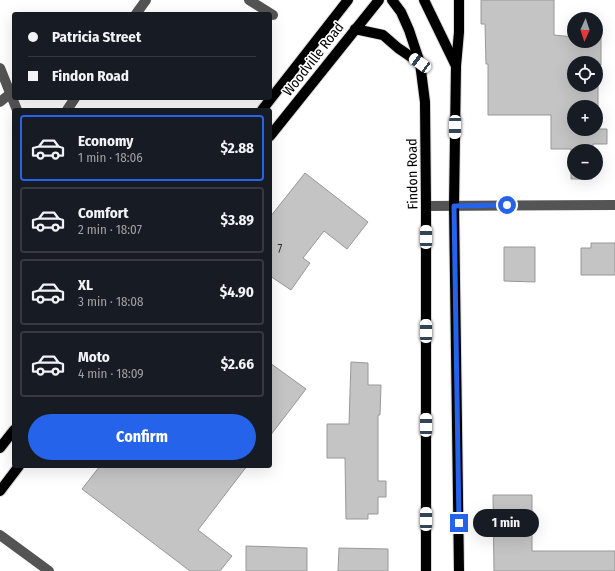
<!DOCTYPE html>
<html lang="en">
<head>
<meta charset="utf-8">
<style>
	:root { --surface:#171b24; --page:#20242c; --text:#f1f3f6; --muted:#9ea1a6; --line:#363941; --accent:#2563eb }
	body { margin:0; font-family:"Fira Sans Condensed",sans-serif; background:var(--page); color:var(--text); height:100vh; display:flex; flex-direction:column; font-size:15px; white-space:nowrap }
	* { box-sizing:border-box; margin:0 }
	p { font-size:13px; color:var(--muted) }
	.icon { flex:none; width:22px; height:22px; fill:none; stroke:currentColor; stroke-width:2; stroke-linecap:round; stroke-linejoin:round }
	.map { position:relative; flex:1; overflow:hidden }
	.side { position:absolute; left:12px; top:108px; width:260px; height:360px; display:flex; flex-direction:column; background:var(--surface); border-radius:4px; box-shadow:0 4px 16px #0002 }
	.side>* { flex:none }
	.hud { position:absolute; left:12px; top:12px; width:260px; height:88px; border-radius:4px; box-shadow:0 4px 16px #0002; display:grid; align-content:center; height:88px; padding:0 16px; background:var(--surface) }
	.needle { width:26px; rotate:183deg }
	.buttons { position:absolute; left:567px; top:12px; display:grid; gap:8px }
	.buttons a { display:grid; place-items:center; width:36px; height:36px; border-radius:50%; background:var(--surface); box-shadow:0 4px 16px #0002; font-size:20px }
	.end { position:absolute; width:18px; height:18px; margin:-9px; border:5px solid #2563eb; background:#fff; box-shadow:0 0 0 2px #fff }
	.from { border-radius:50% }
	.bubble { position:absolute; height:28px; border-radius:14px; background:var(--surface); box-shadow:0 4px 16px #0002; font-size:13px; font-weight:700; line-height:28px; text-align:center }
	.car { position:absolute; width:12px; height:24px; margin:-12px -6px; border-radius:5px; box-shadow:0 0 3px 1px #0007; background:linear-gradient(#fff 24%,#345 0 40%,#fff 0 76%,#345 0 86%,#fff 0) }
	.hud b { display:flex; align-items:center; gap:14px; height:38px; font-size:15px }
	.hud b+b { border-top:1px solid var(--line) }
	.hud i { width:10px; height:10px; background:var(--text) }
	ul { padding:7px 0 0; list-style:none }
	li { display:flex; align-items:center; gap:12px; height:66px; margin:0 8px 6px; padding:0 8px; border:2px solid var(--line); border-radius:4px }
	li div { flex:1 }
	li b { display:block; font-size:15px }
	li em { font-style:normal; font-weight:700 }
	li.active { border-color:var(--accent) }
	li>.icon { width:36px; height:36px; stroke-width:1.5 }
	.primary-button { display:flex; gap:8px; margin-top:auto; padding:8px 16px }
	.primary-button a { flex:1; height:46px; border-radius:24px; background:var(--accent); color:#fff; font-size:16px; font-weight:700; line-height:46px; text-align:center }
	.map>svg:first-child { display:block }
	.building { fill:#c4c4c4; stroke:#989898; fill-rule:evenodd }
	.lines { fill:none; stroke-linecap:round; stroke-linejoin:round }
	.major-casing { stroke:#dbdbdb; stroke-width:12 }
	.minor { stroke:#545454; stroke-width:10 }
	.major { stroke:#000; stroke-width:10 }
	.route { stroke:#2563eb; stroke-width:5 }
	.labels { text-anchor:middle; stroke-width:3; stroke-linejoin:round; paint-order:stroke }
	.number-label { font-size:12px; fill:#313131 }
	.street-label { font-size:14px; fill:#000; stroke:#fff }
</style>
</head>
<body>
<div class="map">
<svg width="615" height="571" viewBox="0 0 615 571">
	<rect width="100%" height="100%" fill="#fff"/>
	<!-- building -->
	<g class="building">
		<path d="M481,0H554V35L574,37V41H596V37H601V65L598,64V129H607V144H593V151H574V173H592V179H571V149H551V115H488V64H486L485,24H481ZM574,63H596V85H574ZM574,107H596V129H574Z"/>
		<polygon points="305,173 368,222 347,249 324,231 303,258 310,263 291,290 270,276 270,217"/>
		<polygon points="591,243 615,243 615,275 581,275 581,248 591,248"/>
		<polygon points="504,247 535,247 535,282 504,281"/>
		<polygon points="351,362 368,363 368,385 381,385 380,415 378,415 378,481 386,481 386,497 378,497 378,514 368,514 368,519 346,519 345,458 327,458 327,424 349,424"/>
		<polygon points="270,363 306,389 270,436"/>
		<polygon points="100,466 247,466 198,530 232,556 220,571 190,571 82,489"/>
		<polygon points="493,495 532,495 532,551 615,551 615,571 494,571"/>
		<polygon points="246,546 307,548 307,571 246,571"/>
		<polygon points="339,548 388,549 388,571 338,571"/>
	</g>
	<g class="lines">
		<defs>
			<g id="major">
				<polyline points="392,0 401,12 409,30 420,63 425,102 426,206 426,571"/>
				<polyline points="424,0 456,66"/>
				<polyline points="459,0 459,32 456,66 454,206 459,571"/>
				<polyline points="355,29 383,35 398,48 420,63"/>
				<polyline points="262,110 348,0"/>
				<polyline points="270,136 379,0"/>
				<polyline points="0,448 14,430"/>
				<polyline points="0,491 19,466"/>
			</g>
		</defs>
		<!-- major casing -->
		<use href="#major" class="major-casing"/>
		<!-- minor -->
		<g class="minor">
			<polyline points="249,0 273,15"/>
			<polyline points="136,14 146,0"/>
			<polyline points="0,68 17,110"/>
			<polyline points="0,102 11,93"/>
			<polyline points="67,110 75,98"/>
			<polyline points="426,206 615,205"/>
			<polyline points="0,535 49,571"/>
		</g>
		<!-- major -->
		<use href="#major" class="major"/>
	</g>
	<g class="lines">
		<!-- route -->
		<polyline class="route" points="459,523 454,206 507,205"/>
	</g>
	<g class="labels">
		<!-- number labels -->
		<g class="number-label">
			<text x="280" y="253">7</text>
		</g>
		<!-- street labels -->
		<g class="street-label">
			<text transform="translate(313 59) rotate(-52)" y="5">Woodville Road</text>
			<text transform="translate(412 174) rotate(-91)" y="5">Findon Road</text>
		</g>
	</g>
</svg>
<div class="buttons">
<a><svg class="needle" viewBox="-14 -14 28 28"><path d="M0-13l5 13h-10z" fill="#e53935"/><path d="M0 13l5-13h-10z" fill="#9ea1a6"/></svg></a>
<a><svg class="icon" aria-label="locate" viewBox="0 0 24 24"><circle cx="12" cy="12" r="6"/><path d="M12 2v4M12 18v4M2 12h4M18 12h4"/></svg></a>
<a>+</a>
<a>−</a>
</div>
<i class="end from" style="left:507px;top:205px"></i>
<i class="end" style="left:459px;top:523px"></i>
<div class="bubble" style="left:473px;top:509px;width:66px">1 min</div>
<i class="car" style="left:420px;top:63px;rotate:306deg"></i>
<i class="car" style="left:455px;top:127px;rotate:181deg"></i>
<i class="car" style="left:426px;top:237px;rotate:0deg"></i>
<i class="car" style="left:426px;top:331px;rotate:0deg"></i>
<i class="car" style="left:426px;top:425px;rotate:0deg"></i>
<i class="car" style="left:426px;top:519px;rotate:0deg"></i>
<div class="hud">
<b><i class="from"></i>Patricia Street</b>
<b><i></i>Findon Road</b>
</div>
<section class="side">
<ul>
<li class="active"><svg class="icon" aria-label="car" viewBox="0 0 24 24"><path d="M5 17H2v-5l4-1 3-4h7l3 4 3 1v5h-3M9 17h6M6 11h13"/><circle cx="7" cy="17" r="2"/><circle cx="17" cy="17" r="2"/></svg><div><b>Economy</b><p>1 min · 18:06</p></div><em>$2.88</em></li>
<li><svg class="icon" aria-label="car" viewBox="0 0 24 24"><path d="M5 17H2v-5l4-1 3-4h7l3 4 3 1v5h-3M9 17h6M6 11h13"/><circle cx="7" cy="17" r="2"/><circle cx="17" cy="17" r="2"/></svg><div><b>Comfort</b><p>2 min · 18:07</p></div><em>$3.89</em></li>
<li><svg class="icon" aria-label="car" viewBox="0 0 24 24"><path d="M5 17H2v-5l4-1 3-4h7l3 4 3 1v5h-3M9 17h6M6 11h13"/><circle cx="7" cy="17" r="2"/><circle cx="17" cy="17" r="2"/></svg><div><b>XL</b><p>3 min · 18:08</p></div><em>$4.90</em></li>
<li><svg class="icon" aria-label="car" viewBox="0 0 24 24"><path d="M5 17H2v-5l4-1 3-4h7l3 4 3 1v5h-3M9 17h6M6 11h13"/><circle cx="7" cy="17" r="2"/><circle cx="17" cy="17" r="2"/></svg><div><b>Moto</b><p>4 min · 18:09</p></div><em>$2.66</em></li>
</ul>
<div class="primary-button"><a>Confirm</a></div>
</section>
</div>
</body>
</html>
